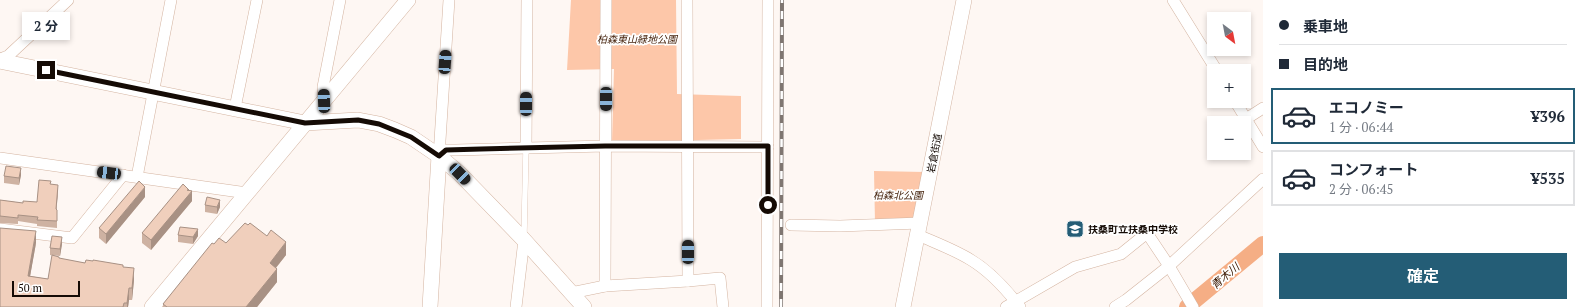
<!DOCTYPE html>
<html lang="ja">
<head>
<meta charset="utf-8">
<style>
	:root { --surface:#fff; --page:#f2f2f3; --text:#1f2937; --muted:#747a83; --line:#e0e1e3; --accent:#245d76 }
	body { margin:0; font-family:"PT Serif","Noto Sans JP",serif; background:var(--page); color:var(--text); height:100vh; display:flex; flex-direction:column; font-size:15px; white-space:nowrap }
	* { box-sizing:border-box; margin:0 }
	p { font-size:13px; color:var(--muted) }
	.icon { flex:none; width:22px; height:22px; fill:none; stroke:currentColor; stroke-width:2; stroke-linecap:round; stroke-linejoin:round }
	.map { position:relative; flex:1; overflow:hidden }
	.details { display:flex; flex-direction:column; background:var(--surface); width:320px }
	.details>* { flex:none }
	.guide { display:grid; align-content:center; height:88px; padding:0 16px; background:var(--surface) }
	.needle { width:26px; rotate:148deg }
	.controls { position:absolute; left:1207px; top:12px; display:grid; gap:8px }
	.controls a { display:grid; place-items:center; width:44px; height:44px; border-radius:0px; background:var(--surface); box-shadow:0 2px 6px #0003; font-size:20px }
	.scale { position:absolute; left:12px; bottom:10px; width:68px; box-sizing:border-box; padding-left:4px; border:2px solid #150b05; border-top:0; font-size:11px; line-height:14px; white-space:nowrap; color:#150b05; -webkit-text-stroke:3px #fff; paint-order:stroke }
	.end { position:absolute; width:18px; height:18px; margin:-9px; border:5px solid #150b05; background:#fff; box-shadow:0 0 0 2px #fff }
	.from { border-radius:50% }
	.bubble { position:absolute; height:28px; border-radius:0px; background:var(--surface); box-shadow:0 2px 6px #0003; font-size:13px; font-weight:700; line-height:28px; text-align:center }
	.car { position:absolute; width:12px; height:24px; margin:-12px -6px; border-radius:5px; box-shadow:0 0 3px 1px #0007; background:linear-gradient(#222 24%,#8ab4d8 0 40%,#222 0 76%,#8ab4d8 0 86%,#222 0) }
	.guide b { display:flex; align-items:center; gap:14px; height:38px; font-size:15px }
	.guide b+b { border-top:1px solid var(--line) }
	.guide i { width:10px; height:10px; background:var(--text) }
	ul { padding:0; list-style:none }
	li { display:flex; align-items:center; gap:12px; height:56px; margin:0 8px 6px; padding:0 8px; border:2px solid var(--line); border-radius:0px }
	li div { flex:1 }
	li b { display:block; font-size:15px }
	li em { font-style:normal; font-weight:700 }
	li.active { border-color:var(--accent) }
	li>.icon { width:36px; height:36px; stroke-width:1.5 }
	.primary-button { display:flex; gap:8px; margin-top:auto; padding:8px 16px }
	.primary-button a { flex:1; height:46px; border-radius:0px; background:var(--accent); color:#fff; font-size:16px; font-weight:700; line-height:46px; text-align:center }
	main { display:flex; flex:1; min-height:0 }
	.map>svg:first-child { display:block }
	.green { fill:#fdc7a9 }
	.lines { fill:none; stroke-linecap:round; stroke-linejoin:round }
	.river { stroke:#f5ae85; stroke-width:16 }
	.lane-casing { stroke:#d4b4a1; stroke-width:6 }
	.street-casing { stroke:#d4b4a1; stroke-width:12 }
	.secondary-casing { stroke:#d4b4a1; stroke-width:16 }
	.lane { stroke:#fff; stroke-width:5.5 }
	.street { stroke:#fff; stroke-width:11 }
	.secondary { stroke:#fff; stroke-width:15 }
	.rail-casing { stroke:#7f7671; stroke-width:4 }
	.rail { stroke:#fff; stroke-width:2.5; stroke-dasharray:8; stroke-linecap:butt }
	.wall { fill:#ceb2a2 }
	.shaded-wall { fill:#a89184 }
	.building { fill:#f0cfbc; stroke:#a89184 }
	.route { stroke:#150b05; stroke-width:5 }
	.labels { text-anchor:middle; stroke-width:3.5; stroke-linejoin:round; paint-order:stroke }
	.park-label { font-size:10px; font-style:italic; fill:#47250f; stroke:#fff }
	.street-label { font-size:10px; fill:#150b05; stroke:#fff }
	.poi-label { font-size:10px; font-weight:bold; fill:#150b05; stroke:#fff; text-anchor:start }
	.water-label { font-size:11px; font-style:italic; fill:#41200a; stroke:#fff }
</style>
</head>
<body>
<main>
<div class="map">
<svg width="1263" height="307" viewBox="0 0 1263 307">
	<rect width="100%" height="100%" fill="#fef7f3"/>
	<!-- green -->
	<g class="green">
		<polygon points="571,0 676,0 677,94 741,96 741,139 612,142 614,69 567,70"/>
		<polygon points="874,171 925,172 917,220 875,223"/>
	</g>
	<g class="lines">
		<!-- river -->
		<polyline class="river" points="1187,307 1263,244"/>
		<defs>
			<polyline id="lane" points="524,236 526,148"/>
			<g id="street">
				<polyline points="1173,0 1217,71"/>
				<polyline points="0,59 8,56 68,0"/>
				<polyline points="324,101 323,87 340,0"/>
				<polyline points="1235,101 1263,147"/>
				<polyline points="235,108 257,0"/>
				<polyline points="1246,119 1263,108"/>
				<polyline points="526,148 527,0"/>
				<polyline points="439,156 446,150 456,150 605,146 768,147"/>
				<polyline points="439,156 449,0"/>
				<polyline points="0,158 247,193"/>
				<polyline points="137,177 171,0"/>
				<polyline points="791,225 840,226 920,223"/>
				<polyline points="0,229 72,238 123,175"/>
				<path d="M918,235C936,243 955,250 971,260C991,272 1006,289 1020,307"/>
				<polyline points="688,281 720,278 723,307"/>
				<polyline points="605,286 606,0"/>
				<polyline points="571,293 605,286 688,281 687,0"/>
				<polyline points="516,307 524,240"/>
				<polyline points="767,307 768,0"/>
				<polyline points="1006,307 1075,267 1121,254 1147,233 1169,266 1193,307"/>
				<polyline points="1115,307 1126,300 1169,266 1263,179"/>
			</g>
			<g id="secondary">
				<polyline points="0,61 305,123 358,120 379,124 395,130 411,137 439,156 460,174 524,240 584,307"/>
				<polyline points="152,307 408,0"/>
				<polyline points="430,307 439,156"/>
				<polyline points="903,307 964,0"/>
			</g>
		</defs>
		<!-- lane casing -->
		<use href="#lane" class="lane-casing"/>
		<!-- street casing -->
		<use href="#street" class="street-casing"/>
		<!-- secondary casing -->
		<use href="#secondary" class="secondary-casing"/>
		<!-- lane -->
		<use href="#lane" class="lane"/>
		<!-- street -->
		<use href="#street" class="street"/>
		<!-- secondary -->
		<use href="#secondary" class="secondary"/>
		<defs>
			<polyline id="rail" points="781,307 782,0"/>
		</defs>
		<!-- rail casing -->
		<use href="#rail" class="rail-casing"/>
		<!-- rail -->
		<use href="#rail" class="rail"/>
	</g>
	<!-- wall -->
	<g class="wall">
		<polygon points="21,175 19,185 4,183 4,176"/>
		<polygon points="51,184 58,191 56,210 57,216 57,228 37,226 37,224 18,221 18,224 0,223 0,200 23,203 37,202"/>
		<polygon points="189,191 192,201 151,250 142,243 142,233"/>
		<polygon points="145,197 106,244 99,238 99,228"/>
		<polygon points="205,205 220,207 217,214 205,212"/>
		<polygon points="248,225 286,255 276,268 277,282 257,307 163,307 163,304 214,244 226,243"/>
		<polygon points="178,235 198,236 193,244 178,242"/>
		<polygon points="36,243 30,276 48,279 59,259 85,263 123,267 134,280 132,300 129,300 128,307 0,307"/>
		<polygon points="62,244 60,256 50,255 50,248"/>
	</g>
	<!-- shaded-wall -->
	<g class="shaded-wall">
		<polygon points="21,168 21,175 19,185 19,178"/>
		<polygon points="58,185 58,191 56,216 56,209"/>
		<polygon points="145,187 145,197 106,244 106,234"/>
		<polygon points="187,190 189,190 189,195 192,191 192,201 151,250 151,240"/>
		<polygon points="220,200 220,207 217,214 217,207"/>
		<polygon points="198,229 198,236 193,244 193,237"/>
		<polygon points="36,231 36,243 28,288 28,276"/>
		<polygon points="62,237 62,244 60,256 60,249"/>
		<polygon points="286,242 286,255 270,275 270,263"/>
		<polygon points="134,268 134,280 132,300 132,288"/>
		<polygon points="277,269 277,282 257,307 246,307"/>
		<polygon points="129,288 129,300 128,307 127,307 127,303"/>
	</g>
	<!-- building -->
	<g class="building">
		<polygon points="6,166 21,168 19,178 4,176"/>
		<polygon points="39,180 51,181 50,184 58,185 56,209 57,210 57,221 37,220 38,217 18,215 18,218 0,216 0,200 23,203 23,201 37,202"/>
		<polygon points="139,181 145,187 106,234 99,228"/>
		<polygon points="183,184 189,190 187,190 192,191 151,240 142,233"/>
		<polygon points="207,197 220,200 217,207 205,205"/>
		<polygon points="245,223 248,225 250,223 267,236 271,230 286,242 270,263 277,269 246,307 167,307 163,304 212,243 214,244 219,238 226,243"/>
		<polygon points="180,227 198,229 193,237 178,235"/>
		<polygon points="0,228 36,231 28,276 48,279 52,255 59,257 59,258 85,263 86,260 93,261 93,260 123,265 123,267 134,268 132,288 129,288 127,303 124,303 123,307 0,307"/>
		<polygon points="52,236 62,237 60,249 50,248"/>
	</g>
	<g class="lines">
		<!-- route -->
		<polyline class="route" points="46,70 305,123 358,120 379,124 411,137 439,156 446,150 481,149 605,146 768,146 768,205"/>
	</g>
	<!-- icons -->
	<defs>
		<symbol id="school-square" viewBox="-11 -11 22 22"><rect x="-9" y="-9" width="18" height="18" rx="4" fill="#245d76" stroke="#fff"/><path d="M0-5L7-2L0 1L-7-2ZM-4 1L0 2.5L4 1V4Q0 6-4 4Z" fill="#fff"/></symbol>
	</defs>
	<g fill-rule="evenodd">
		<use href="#school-square" x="1065" y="219" width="20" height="20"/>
	</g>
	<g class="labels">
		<!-- park labels -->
		<g class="park-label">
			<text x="637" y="43">柏森東山緑地公園</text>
			<text x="898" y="199">柏森北公園</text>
		</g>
		<!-- street labels -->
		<g class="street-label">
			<text transform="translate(934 153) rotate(-79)" y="4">岩倉街道</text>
		</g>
		<!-- poi labels -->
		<g class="poi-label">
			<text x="1088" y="233">扶桑町立扶桑中学校</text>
		</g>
		<!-- water labels -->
		<g class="water-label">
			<text transform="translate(1225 276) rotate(-40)" y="4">青木川</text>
		</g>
	</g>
</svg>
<div class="controls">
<a><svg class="needle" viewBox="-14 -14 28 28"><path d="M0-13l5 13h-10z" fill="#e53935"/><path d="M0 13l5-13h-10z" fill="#747a83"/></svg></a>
<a>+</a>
<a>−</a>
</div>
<div class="scale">50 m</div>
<i class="end from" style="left:768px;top:205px"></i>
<i class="end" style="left:46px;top:70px"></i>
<div class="bubble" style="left:22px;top:12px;width:48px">2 分</div>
<i class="car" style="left:445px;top:62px;rotate:4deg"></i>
<i class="car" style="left:606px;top:99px;rotate:180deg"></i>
<i class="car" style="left:324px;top:101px;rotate:358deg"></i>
<i class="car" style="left:526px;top:104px;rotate:0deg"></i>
<i class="car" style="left:109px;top:173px;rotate:277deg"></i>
<i class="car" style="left:460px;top:174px;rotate:136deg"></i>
<i class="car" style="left:688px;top:252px;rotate:0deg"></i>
</div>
<section class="details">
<div class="guide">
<b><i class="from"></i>乗車地</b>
<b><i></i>目的地</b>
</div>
<ul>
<li class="active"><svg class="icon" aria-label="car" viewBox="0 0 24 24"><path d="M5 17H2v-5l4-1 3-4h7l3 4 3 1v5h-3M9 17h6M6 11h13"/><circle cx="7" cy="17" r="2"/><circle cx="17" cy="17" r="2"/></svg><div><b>エコノミー</b><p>1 分 · 06:44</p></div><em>¥396</em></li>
<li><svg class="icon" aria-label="car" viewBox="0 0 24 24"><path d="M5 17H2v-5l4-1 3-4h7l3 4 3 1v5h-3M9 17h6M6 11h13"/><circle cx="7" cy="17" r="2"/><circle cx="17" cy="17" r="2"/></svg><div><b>コンフォート</b><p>2 分 · 06:45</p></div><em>¥535</em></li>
</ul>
<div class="primary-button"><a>確定</a></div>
</section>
</main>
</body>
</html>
